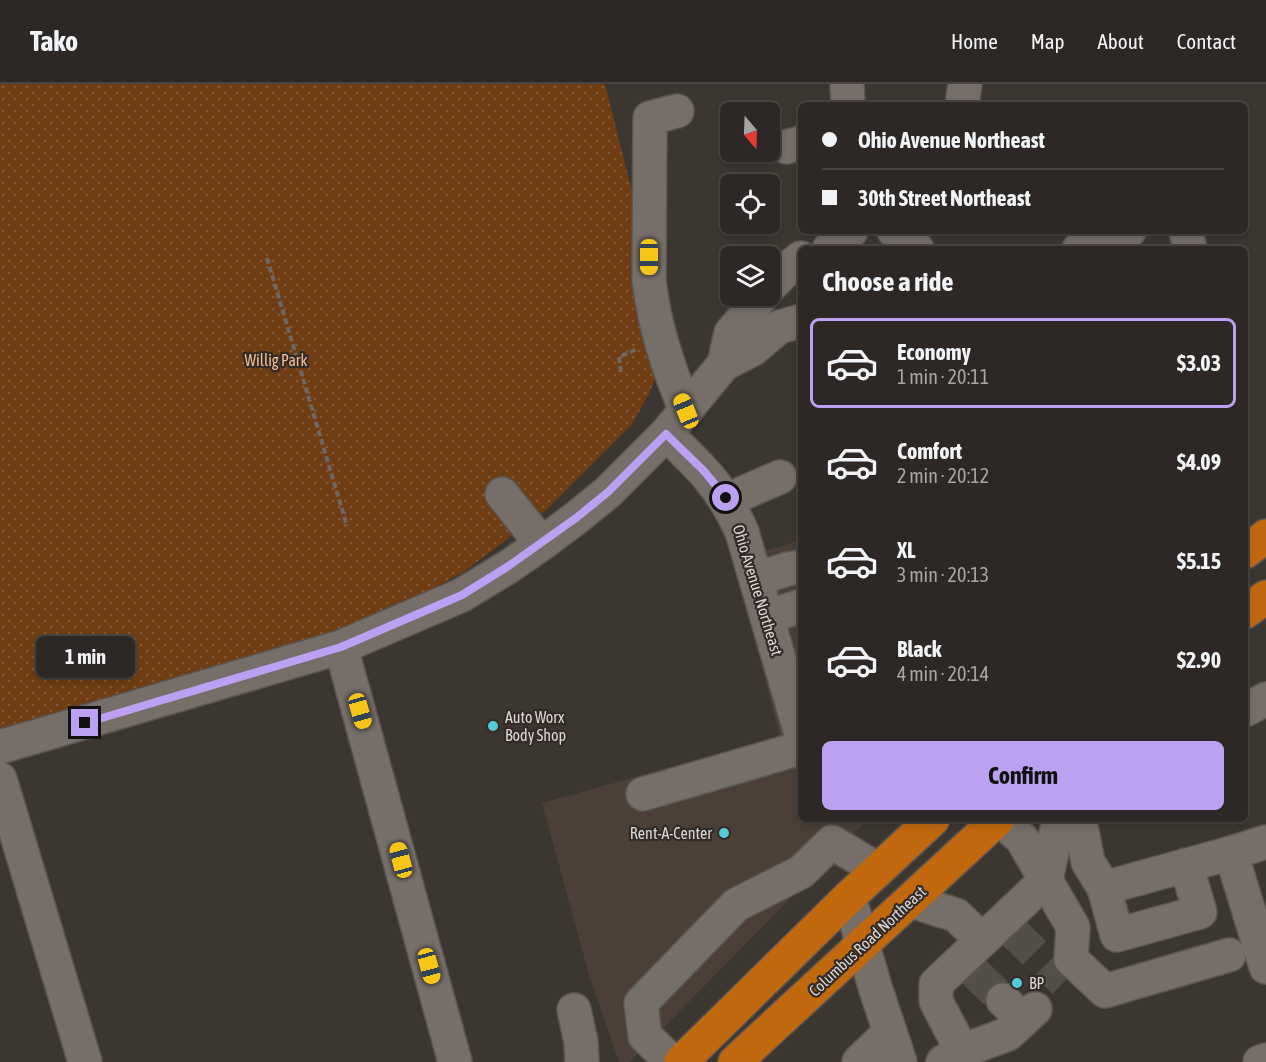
<!DOCTYPE html>
<html lang="en">
<head>
<meta charset="utf-8">
<style>
	:root { --surface:#2d2825; --page:#35302d; --text:#f1f3f6; --muted:#a7a6a7; --line:#484442; --accent:#bca0f2 }
	body { margin:0; font-family:"Asap Condensed",sans-serif; background:var(--page); color:var(--text); height:100vh; display:flex; flex-direction:column; font-size:22px; white-space:nowrap }
	* { box-sizing:border-box; margin:0 }
	p { font-size:20px; color:var(--muted) }
	.icon { flex:none; width:33px; height:33px; fill:none; stroke:currentColor; stroke-width:2; stroke-linecap:round; stroke-linejoin:round }
	.map { position:relative; flex:1; overflow:hidden }
	.sheet { position:absolute; left:798px; top:162px; width:450px; height:576px; display:flex; flex-direction:column; background:var(--surface); border-radius:9px; box-shadow:0 3px 9px #0003,0 0 0 2px var(--line) }
	.sheet>* { flex:none }
	.top-card { position:absolute; left:798px; top:18px; width:450px; height:132px; border-radius:9px; box-shadow:0 3px 9px #0003,0 0 0 2px var(--line); display:grid; align-content:center; height:132px; padding:0 24px; background:var(--surface) }
	.needle { width:39px; rotate:161deg }
	.fabs { position:absolute; left:720px; top:18px; display:grid; gap:12px }
	.fabs a { display:grid; place-items:center; width:60px; height:60px; border-radius:9px; background:var(--surface); box-shadow:0 3px 9px #0003,0 0 0 2px var(--line); font-size:30px }
	.end { position:absolute; width:27px; height:27px; margin:-14px; border:8px solid #bca0f2; background:#111; box-shadow:0 0 0 3px #111 }
	.from { border-radius:50% }
	.bubble { position:absolute; height:42px; border-radius:9px; background:var(--surface); box-shadow:0 3px 9px #0003,0 0 0 2px var(--line); font-size:20px; font-weight:700; line-height:42px; text-align:center }
	.car { position:absolute; width:18px; height:36px; margin:-18px -9px; border-radius:8px; box-shadow:0 0 4px 2px #0007; background:linear-gradient(#f5c518 24%,#345 0 40%,#f5c518 0 76%,#345 0 86%,#f5c518 0) }
	.top-card b { display:flex; align-items:center; gap:21px; height:57px; font-size:22px }
	.top-card b+b { border-top:2px solid var(--line) }
	.top-card i { width:15px; height:15px; background:var(--text) }
	ul { padding:0; list-style:none }
	li { display:flex; align-items:center; gap:18px; height:90px; margin:0 12px 9px; padding:0 12px; border:3px solid transparent; border-radius:9px }
	li div { flex:1 }
	li b { display:block; font-size:22px }
	li em { font-style:normal; font-weight:700 }
	li.selected { border-color:var(--accent) }
	li>.icon { width:54px; height:54px; stroke-width:1.5 }
	h2 { padding:0 24px; font-size:27px; line-height:72px }
	.button { display:flex; gap:12px; margin-top:auto; padding:12px 24px }
	.button a { flex:1; height:69px; border-radius:9px; background:var(--accent); color:#111; font-size:24px; font-weight:700; line-height:69px; text-align:center }
	header { display:flex; align-items:center; gap:36px; box-sizing:border-box; height:84px; padding:0 30px; background:var(--surface); border-bottom:2px solid var(--line) }
	header strong { font-size:28px }
	nav { display:flex; gap:33px; margin-inline-start:auto; font-size:21px }
	.map>svg:first-child { display:block }
	.built { fill:#4b3f37 }
	.park { fill:url(#park-dots) }
	.lines { fill:none; stroke-linecap:round; stroke-linejoin:round }
	.minor-tunnel { stroke:#544e49; stroke-width:33; stroke-dasharray:33 16; stroke-linecap:butt }
	.minor-casing { stroke:#5a5551; stroke-width:36 }
	.highway-casing { stroke:#5a5551; stroke-width:36 }
	.path { stroke:#6d6763; stroke-width:4; stroke-dasharray:6 3; stroke-linecap:butt }
	.minor { stroke:#756e69; stroke-width:33 }
	.highway { stroke:#c26910; stroke-width:33 }
	.route { stroke:#bca0f2; stroke-width:8 }
	.poi-dot { fill:#53cbda; stroke:#322b27; stroke-width:2 }
	.labels { text-anchor:middle; stroke-width:4.5; stroke-linejoin:round; paint-order:stroke }
	.park-label { font-size:16px; fill:#f5bd95; stroke:#322b27 }
	.street-label { font-size:16px; fill:#dbd7d4; stroke:#322b27 }
	.poi-label { font-size:16px; fill:#dbd7d4; stroke:#322b27; text-anchor:start }
</style>
</head>
<body>
<header>
<strong>Tako</strong>
<nav><a>Home</a><a>Map</a><a>About</a><a>Contact</a></nav>
</header>
<div class="map">
<svg width="1266" height="978" viewBox="0 0 1266 978">
	<defs>
		<pattern id="park-dots" width="8" height="8" patternUnits="userSpaceOnUse" patternTransform="scale(1.5)"><rect width="8" height="8" fill="#6e3d14"/><path d="M2 2h.1M6 6h.1" fill="none" stroke="#825835" stroke-width="1.8" stroke-linecap="round"/></pattern>
	</defs>
	<rect width="100%" height="100%" fill="#3c3631"/>
	<!-- built -->
	<polygon class="built" points="801,456 801,735 867,736 630,978 619,978 589,891 542,719 780,653 734,476"/>
	<!-- park -->
	<polygon class="park" points="0,0 605,0 660,219 665,268 650,308 632,340 546,426 465,487 402,521 346,547 0,649"/>
	<g class="lines">
		<!-- minor-tunnel -->
		<g class="minor-tunnel">
			<polyline points="1011,846 1064,898"/>
			<polyline points="972,886 1003,916"/>
		</g>
		<defs>
			<g id="minor">
				<polyline points="847,0 848,21"/>
				<polyline points="962,21 965,0"/>
				<path d="M677,27L650,34L649,197C655,244 668,283 686,327"/>
				<polyline points="786,63 801,59"/>
				<polyline points="894,147 908,155 917,165"/>
				<polyline points="1186,147 1190,165"/>
				<polyline points="829,165 835,158 851,147"/>
				<polyline points="1079,165 1129,147"/>
				<polyline points="770,202 788,184 801,174"/>
				<polyline points="724,280 731,249 762,212"/>
				<path d="M666,350C700,382 723,404 742,448L801,650"/>
				<polyline points="502,410 541,459"/>
				<polyline points="727,416 780,393"/>
				<polyline points="756,495 788,485 801,483"/>
				<polyline points="767,533 801,522"/>
				<polyline points="341,563 455,978"/>
				<polyline points="1245,626 1266,615"/>
				<polyline points="0,663 341,563 462,511 508,483 544,458 576,434 608,408 666,350 724,280 753,265 779,243 801,237"/>
				<polyline points="0,695 85,978"/>
				<polyline points="643,710 801,664"/>
				<polyline points="1000,735 1022,755 1073,843 1071,875 1105,907 1229,871"/>
				<polyline points="1082,747 1088,778 1104,804"/>
				<polyline points="1266,758 1231,769 1266,883"/>
				<polyline points="1186,781 1200,828 1117,851 1104,804 1231,769"/>
				<polyline points="849,813 875,903 900,978"/>
				<polyline points="911,817 956,831 982,856"/>
				<polyline points="1003,916 1023,936"/>
				<polyline points="574,926 581,958 582,978"/>
				<polyline points="962,967 1008,950 1035,925"/>
				<polyline points="672,978 645,952 641,919 736,821 801,788 832,758 878,786"/>
				<polyline points="859,978 890,948"/>
				<polyline points="943,978 962,967 936,917 936,900 1046,796 1059,735"/>
				<polyline points="1260,978 1266,976"/>
			</g>
			<g id="highway">
				<polyline points="1245,468 1266,452"/>
				<polyline points="1245,528 1266,513"/>
				<polyline points="681,978 849,813 933,735"/>
				<polyline points="735,978 998,735"/>
			</g>
		</defs>
		<!-- minor casing -->
		<use href="#minor" class="minor-casing"/>
		<!-- highway casing -->
		<use href="#highway" class="highway-casing"/>
		<!-- path -->
		<g class="path">
			<polyline points="267,174 347,442"/>
			<polyline points="621,288 619,273 637,265"/>
		</g>
		<!-- minor -->
		<use href="#minor" class="minor"/>
		<!-- highway -->
		<use href="#highway" class="highway"/>
	</g>
	<g class="lines">
		<!-- route -->
		<polyline class="route" points="85,639 341,563 462,511 507,483 576,434 608,408 666,350 704,387 726,414"/>
	</g>
	<!-- markers -->
	<g class="poi-dot">
		<circle cx="493" cy="642" r="6"/>
		<circle cx="724" cy="749" r="6"/>
		<circle cx="1017" cy="899" r="6"/>
	</g>
	<g class="labels">
		<!-- park labels -->
		<g class="park-label">
			<text x="276" y="282">Willig Park</text>
		</g>
		<!-- street labels -->
		<g class="street-label">
			<text transform="translate(758 506) rotate(73)" y="6">Ohio Avenue Northeast</text>
			<text transform="translate(867 857) rotate(-43)" y="6">Columbus Road Northeast</text>
		</g>
		<!-- poi labels -->
		<g class="poi-label">
			<text x="505" y="639">Auto Worx<tspan x="505" dy="18">Body Shop</tspan></text>
			<text x="712" y="755" text-anchor="end">Rent-A-Center</text>
			<text x="1029" y="905">BP</text>
		</g>
	</g>
</svg>
<div class="fabs">
<a><svg class="needle" viewBox="-14 -14 28 28"><path d="M0-13l5 13h-10z" fill="#e53935"/><path d="M0 13l5-13h-10z" fill="#a7a6a7"/></svg></a>
<a><svg class="icon" aria-label="locate" viewBox="0 0 24 24"><circle cx="12" cy="12" r="6"/><path d="M12 2v4M12 18v4M2 12h4M18 12h4"/></svg></a>
<a><svg class="icon" aria-label="layers" viewBox="0 0 24 24"><path d="M12 4l9 5-9 5-9-5zM3 14l9 5 9-5"/></svg></a>
</div>
<i class="end from" style="left:726px;top:414px"></i>
<i class="end" style="left:85px;top:639px"></i>
<div class="bubble" style="left:36px;top:552px;width:99px">1 min</div>
<i class="car" style="left:649px;top:173px;rotate:180deg"></i>
<i class="car" style="left:686px;top:327px;rotate:338deg"></i>
<i class="car" style="left:360px;top:627px;rotate:164deg"></i>
<i class="car" style="left:401px;top:776px;rotate:345deg"></i>
<i class="car" style="left:429px;top:882px;rotate:165deg"></i>
<div class="top-card">
<b><i class="from"></i>Ohio Avenue Northeast</b>
<b><i></i>30th Street Northeast</b>
</div>
<section class="sheet">
<h2>Choose a ride</h2>
<ul>
<li class="selected"><svg class="icon" aria-label="car" viewBox="0 0 24 24"><path d="M5 17H2v-5l4-1 3-4h7l3 4 3 1v5h-3M9 17h6M6 11h13"/><circle cx="7" cy="17" r="2"/><circle cx="17" cy="17" r="2"/></svg><div><b>Economy</b><p>1 min · 20:11</p></div><em>$3.03</em></li>
<li><svg class="icon" aria-label="car" viewBox="0 0 24 24"><path d="M5 17H2v-5l4-1 3-4h7l3 4 3 1v5h-3M9 17h6M6 11h13"/><circle cx="7" cy="17" r="2"/><circle cx="17" cy="17" r="2"/></svg><div><b>Comfort</b><p>2 min · 20:12</p></div><em>$4.09</em></li>
<li><svg class="icon" aria-label="car" viewBox="0 0 24 24"><path d="M5 17H2v-5l4-1 3-4h7l3 4 3 1v5h-3M9 17h6M6 11h13"/><circle cx="7" cy="17" r="2"/><circle cx="17" cy="17" r="2"/></svg><div><b>XL</b><p>3 min · 20:13</p></div><em>$5.15</em></li>
<li><svg class="icon" aria-label="car" viewBox="0 0 24 24"><path d="M5 17H2v-5l4-1 3-4h7l3 4 3 1v5h-3M9 17h6M6 11h13"/><circle cx="7" cy="17" r="2"/><circle cx="17" cy="17" r="2"/></svg><div><b>Black</b><p>4 min · 20:14</p></div><em>$2.90</em></li>
</ul>
<div class="button"><a>Confirm</a></div>
</section>
</div>
</body>
</html>
